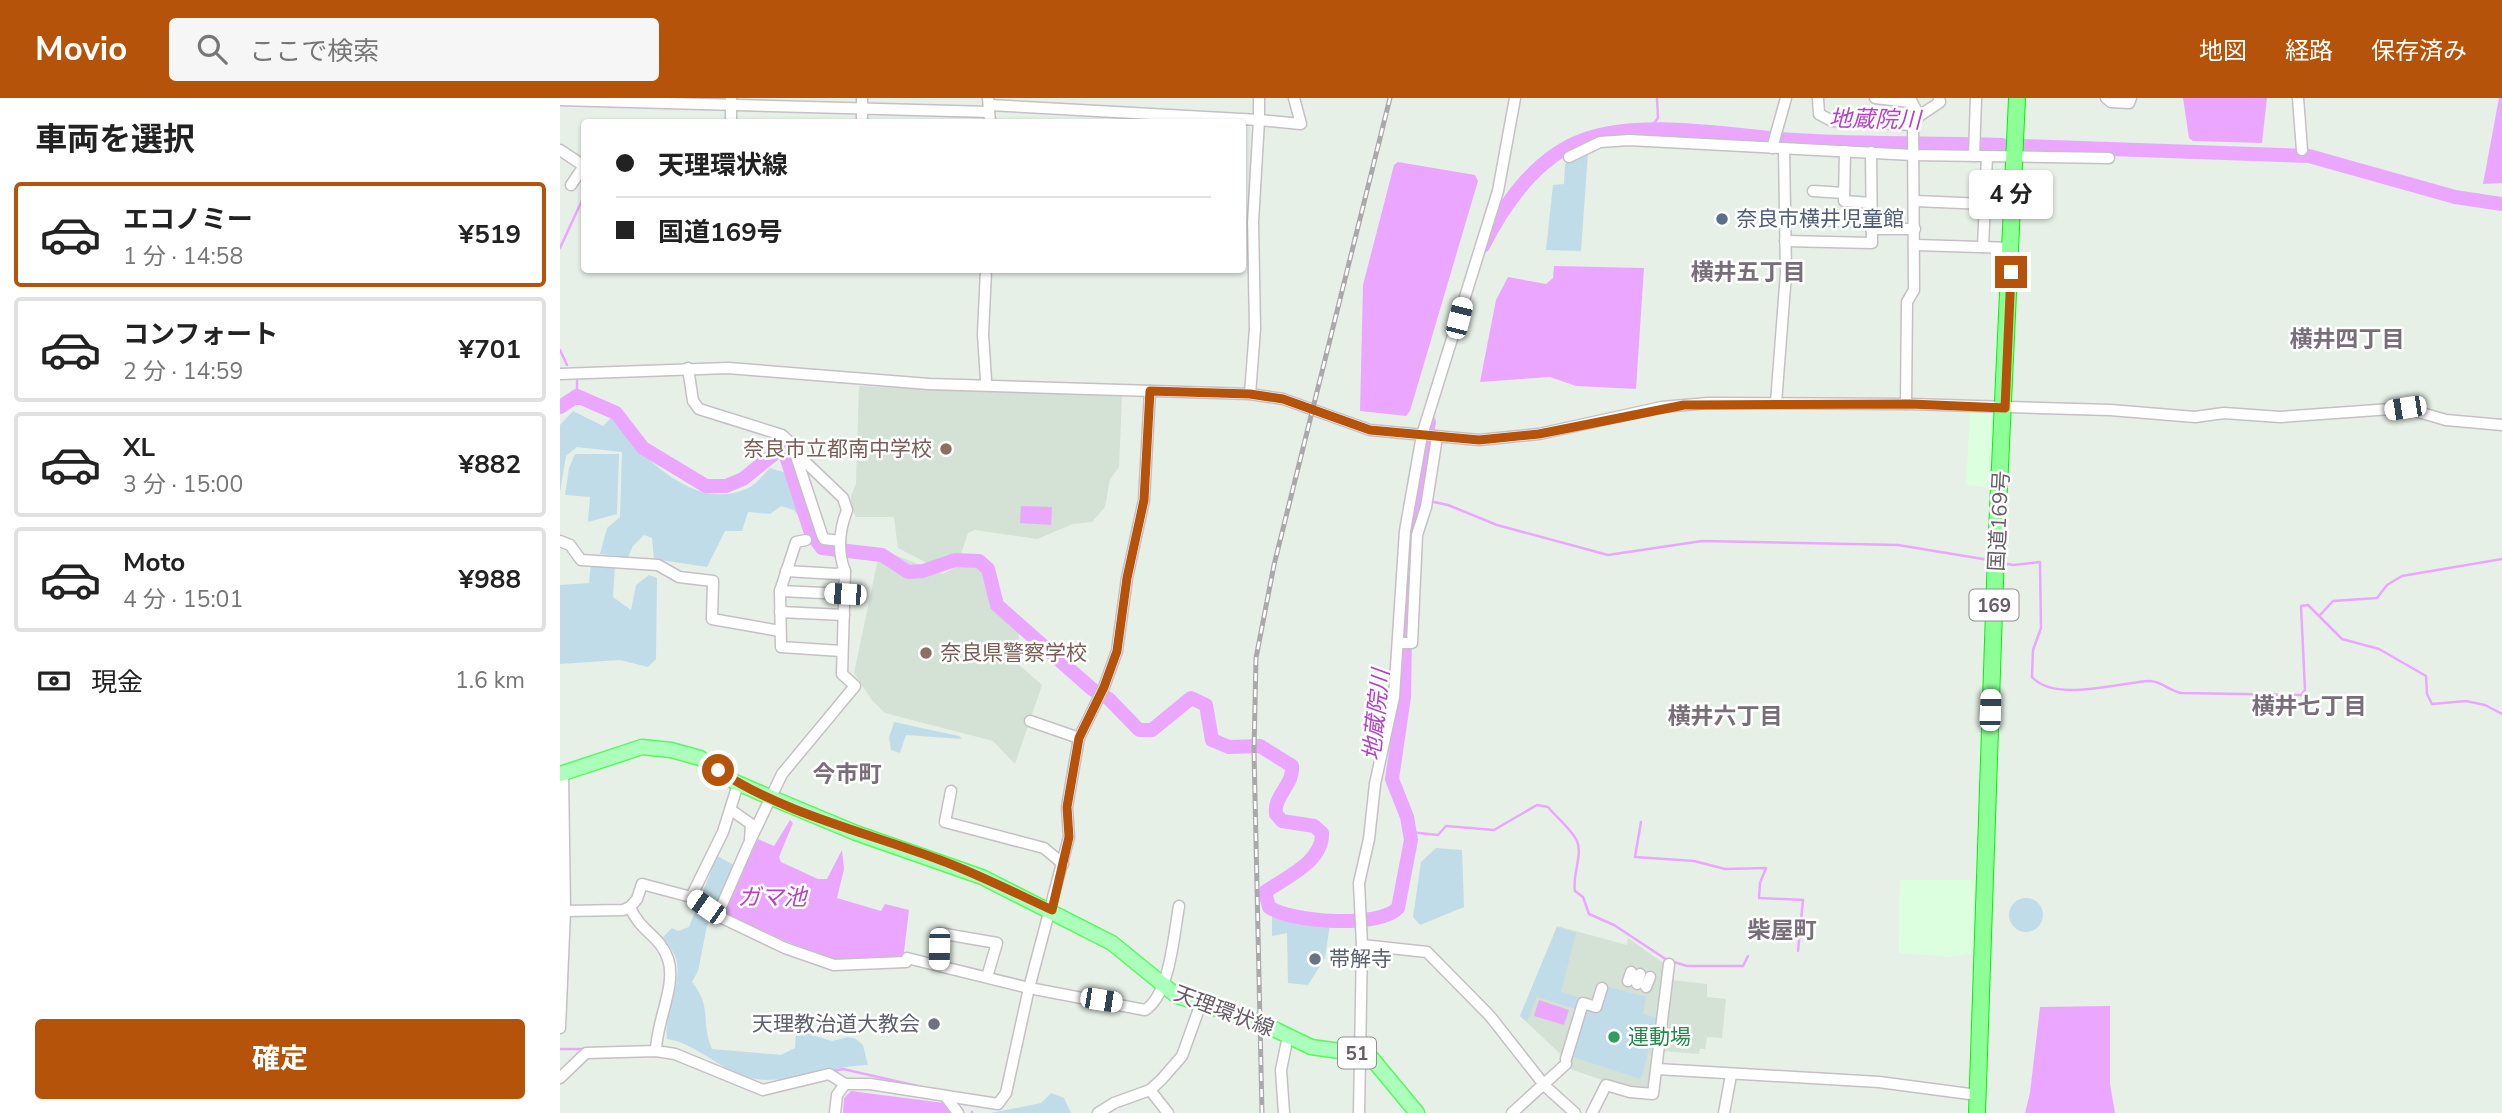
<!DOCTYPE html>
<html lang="ja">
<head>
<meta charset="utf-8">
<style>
	:root { --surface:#fff; --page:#f6f6f6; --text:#222; --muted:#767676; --line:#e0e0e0; --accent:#b45309 }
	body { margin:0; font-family:"Nunito Sans","Noto Sans JP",sans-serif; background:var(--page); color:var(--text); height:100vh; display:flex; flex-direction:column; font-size:26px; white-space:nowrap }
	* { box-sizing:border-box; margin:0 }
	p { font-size:23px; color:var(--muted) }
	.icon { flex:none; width:38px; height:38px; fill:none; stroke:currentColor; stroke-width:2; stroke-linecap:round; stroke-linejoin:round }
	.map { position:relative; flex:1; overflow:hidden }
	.panel { display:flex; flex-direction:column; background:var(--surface); width:560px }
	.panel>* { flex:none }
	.top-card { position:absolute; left:21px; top:21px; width:665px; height:154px; border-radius:7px; box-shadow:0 2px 5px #0004; display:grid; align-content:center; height:154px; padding:0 35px; background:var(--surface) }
	.end { position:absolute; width:32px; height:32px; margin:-16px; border:9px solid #b45309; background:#fff; box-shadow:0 0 0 4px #fff }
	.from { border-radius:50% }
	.bubble { position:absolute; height:49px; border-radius:7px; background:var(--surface); box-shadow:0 2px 5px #0004; font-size:23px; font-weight:700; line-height:49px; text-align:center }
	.car { position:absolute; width:21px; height:42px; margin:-21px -10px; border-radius:9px; box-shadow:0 0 5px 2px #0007; background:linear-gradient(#fff 24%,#345 0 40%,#fff 0 76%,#345 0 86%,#fff 0) }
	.top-card b { display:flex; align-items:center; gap:24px; height:66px; font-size:26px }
	.top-card b+b { border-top:2px solid var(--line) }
	.top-card i { width:18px; height:18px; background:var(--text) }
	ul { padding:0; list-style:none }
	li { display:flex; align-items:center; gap:21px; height:105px; margin:0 14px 10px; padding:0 21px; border:4px solid var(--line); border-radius:7px }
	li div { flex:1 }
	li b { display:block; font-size:26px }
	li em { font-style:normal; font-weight:700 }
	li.current { border-color:var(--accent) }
	li>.icon { width:63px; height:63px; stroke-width:1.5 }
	h2 { padding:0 35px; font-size:32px; line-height:84px }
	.pay { display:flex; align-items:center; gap:18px; height:77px; padding:0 35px; font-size:26px }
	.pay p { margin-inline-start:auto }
	.button { display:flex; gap:14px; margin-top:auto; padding:14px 35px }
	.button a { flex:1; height:80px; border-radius:7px; background:var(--accent); color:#fff; font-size:28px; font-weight:700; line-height:80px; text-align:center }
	header { display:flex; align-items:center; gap:42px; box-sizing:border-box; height:98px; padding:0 35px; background:var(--accent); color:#fff }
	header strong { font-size:33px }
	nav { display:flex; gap:38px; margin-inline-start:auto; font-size:24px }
	.search { width:490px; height:63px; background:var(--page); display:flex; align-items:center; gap:18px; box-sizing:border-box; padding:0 24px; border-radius:7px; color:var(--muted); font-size:26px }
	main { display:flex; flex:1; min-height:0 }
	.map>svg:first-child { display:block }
	.commercial { fill:#dcffe0 }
	.education { fill:#d4e1d5 }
	.green { fill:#c1dce9 }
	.water { fill:#eba7ff }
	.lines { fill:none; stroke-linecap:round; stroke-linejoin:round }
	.stream { stroke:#eba7ff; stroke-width:2.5 }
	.river { stroke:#eba7ff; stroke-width:14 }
	.minor-casing { stroke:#c7bfc7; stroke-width:13 }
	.major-casing { stroke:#55fa5e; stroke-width:17 }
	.highway-casing { stroke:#00f605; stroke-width:18 }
	.minor { stroke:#fff; stroke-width:10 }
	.major { stroke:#acffba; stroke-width:14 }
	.highway { stroke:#8eff97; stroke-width:16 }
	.rail-casing { stroke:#aba8ab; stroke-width:5 }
	.rail { stroke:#fff; stroke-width:2.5; stroke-dasharray:8; stroke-linecap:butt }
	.major-bridge-casing { stroke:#55fa5e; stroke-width:17; stroke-linecap:butt }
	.major-bridge { stroke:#acffba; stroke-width:14 }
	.route { stroke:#b45309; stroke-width:9 }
	.service-dot { fill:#5c6f8a; stroke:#fff; stroke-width:2.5 }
	.education-dot { fill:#8d6e63; stroke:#fff; stroke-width:2.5 }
	.worship-dot { fill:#6b7280; stroke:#fff; stroke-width:2.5 }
	.leisure-dot { fill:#2e9e5b; stroke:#fff; stroke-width:2.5 }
	.labels { text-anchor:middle; stroke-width:5; stroke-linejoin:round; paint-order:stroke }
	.shield { fill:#fff; stroke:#948e95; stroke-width:2 }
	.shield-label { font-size:19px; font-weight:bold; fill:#665d67 }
	.service-label { font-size:21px; fill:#4e5e75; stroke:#fff; text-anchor:start }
	.education-label { font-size:21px; fill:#785e54; stroke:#fff; text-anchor:end }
	.street-label { font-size:21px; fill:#665d67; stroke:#fff }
	.worship-label { font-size:21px; fill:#5b616d; stroke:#fff; text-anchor:start }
	.leisure-label { font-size:21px; fill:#27864d; stroke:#fff; text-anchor:start }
	.water-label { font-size:23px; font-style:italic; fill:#b641cb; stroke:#fff }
	.neighbourhood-label { font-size:23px; font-weight:bold; fill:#776e79; stroke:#fff }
</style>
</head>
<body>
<header>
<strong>Movio</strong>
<div class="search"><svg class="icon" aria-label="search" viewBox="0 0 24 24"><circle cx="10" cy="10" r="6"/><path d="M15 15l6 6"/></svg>ここで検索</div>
<nav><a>地図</a><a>経路</a><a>保存済み</a></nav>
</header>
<main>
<section class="panel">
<h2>車両を選択</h2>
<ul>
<li class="current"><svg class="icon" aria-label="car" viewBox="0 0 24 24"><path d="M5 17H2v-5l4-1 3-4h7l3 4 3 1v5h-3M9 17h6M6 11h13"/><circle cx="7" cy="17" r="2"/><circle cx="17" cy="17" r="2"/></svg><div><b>エコノミー</b><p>1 分 · 14:58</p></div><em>¥519</em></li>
<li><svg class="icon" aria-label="car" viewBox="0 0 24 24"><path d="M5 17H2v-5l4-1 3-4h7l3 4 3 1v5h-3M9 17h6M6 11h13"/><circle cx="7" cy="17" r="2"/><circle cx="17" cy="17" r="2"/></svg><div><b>コンフォート</b><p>2 分 · 14:59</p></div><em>¥701</em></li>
<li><svg class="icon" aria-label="car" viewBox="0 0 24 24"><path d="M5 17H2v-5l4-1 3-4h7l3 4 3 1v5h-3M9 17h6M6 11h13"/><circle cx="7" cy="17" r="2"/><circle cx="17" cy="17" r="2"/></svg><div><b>XL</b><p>3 分 · 15:00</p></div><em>¥882</em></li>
<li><svg class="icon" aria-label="car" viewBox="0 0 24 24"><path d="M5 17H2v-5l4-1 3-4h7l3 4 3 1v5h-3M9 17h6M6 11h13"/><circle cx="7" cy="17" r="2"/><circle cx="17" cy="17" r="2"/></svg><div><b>Moto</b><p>4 分 · 15:01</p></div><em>¥988</em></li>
</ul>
<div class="pay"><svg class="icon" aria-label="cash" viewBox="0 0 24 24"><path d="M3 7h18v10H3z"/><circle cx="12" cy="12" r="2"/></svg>現金<p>1.6 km</p></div>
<div class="button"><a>確定</a></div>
</section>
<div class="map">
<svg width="1942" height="1015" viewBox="0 0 1942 1015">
	<rect width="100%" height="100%" fill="#e6f0e7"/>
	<!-- commercial -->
	<g class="commercial">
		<polygon points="1410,312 1439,314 1436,390 1406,387"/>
		<polygon points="1340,782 1415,782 1413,855 1390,859 1339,855"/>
	</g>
	<!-- education -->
	<g class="education">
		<polygon points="299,288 562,298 559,369 550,381 545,409 532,424 513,426 477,441 415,432 408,435 401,456 378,471 338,450 334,419 296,419 291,410 291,398 296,386"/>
		<polygon points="320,451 383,476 406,463 426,470 434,508 459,533 458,566 482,587 455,666 433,643 325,615 311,601 294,575"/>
		<polygon points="997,828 1067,847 1068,840 1106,867 1090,991 1071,992 1007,970 1010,965 960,918"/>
		<polygon points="1113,882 1147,886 1147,899 1166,901 1162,940 1147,939 1145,951 1140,951 1139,956 1103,953"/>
	</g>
	<!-- green -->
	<g class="green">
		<polygon points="1028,55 1021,153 986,152 993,87 1004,86 1005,66"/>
		<path d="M13,313L43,328L52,319C80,357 133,414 186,391C195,388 203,377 210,370L233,377L254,431L249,433L234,412L221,408L210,416L188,414L182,433H165L147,469L94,461L92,440L84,437L73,448L68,459L40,456L47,430L60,419L62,354L17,349L6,358L0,394V327Z"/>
		<polygon points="15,356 59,356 57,416 28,424 30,399 5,397 9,370"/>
		<polygon points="31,466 55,467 53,499 71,512 76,487 89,477 97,480 96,561 88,569 60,562 0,566 0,487 29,485"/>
		<polygon points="334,624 399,638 402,641 346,637 340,655 331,652 329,640"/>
		<polygon points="876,750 902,752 904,809 860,827 853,819 861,764"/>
		<path d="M157,758L176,768L147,828L138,873L132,884C153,910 140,923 152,951L221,957L235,950L236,932L272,943L288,939L296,941L303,947L308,967C273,968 238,982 206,982C168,982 141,946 107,941C103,915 125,882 115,858C112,852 107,845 103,839L112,830L118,833L129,829Z"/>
		<circle cx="1466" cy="817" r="17"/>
		<polygon points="712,817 729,824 770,826 765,860 748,887 728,885 727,835 712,838"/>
		<polygon points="997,829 1016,835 1001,894 1020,900 1016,911 978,899 979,893 967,924 960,918"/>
		<polygon points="1049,889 1086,899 1083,916 1097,920 1081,981 1010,958 1025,909 1041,912"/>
		<polygon points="491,995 504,1000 511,1015 431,1015 481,1005"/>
	</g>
	<!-- water -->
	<g class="water">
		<polygon points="1623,0 1707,0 1702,45 1633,43 1629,40"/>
		<polygon points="1939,0 1942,0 1942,85 1923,86"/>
		<polygon points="838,64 915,77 918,83 850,313 846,318 800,313 803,187 834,67"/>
		<polygon points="994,168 1084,170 1076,291 1016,288 990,279 920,284 936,202 948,179 986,186 993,180"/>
		<polygon points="461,408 492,409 491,427 460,425"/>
		<polygon points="230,722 233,725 219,759 221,764 258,781 267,781 282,752 284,771 277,800 321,813 325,806 349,812 343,862 274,863 169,820 165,811 198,741 214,748"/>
		<polygon points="979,902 1009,912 1004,927 974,918"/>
		<polygon points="1550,908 1550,986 1555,1015 1465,1015 1470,995 1480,909"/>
		<polygon points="291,993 384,1005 393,1015 283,1015 284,1000"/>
	</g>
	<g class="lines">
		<!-- stream -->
		<g class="stream">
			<polyline points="178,23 187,24"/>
			<polyline points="1089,32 1098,20 1097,0"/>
			<polyline points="0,150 24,98"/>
			<polyline points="0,252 7,267"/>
			<polyline points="17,298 17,283"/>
			<polyline points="869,403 888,407 937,427 1048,457 1142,443 1338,447 1429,462"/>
			<path d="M1442,465L1453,467L1480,464L1481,530L1473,552L1472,579C1495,605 1560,584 1590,583C1601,583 1610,593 1621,595L1741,597L1745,592L1741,508L1748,507L1782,541L1819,551L1866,578L1867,596L1872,606L1906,603L1925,607L1942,616"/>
			<polyline points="1760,517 1773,503 1817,500 1827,487 1842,478 1942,461"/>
			<polyline points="1081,724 1075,759 1134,763 1165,771 1206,770 1200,785 1199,800 1243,802 1238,853"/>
			<path d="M850,734L878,737L886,728L934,732L977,707L988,709C996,719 1012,732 1017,743C1023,757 1012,777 1015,793L1023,799L1029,816L1054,827L1107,862"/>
			<polyline points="1114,864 1127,868 1183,868 1188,858"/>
			<polyline points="0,951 24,951"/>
			<polyline points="273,973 283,971 362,989"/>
			<polyline points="412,1014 412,1015"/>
		</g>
		<!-- river -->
		<g class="river">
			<polyline points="1463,48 1749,58 1895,99 1942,106"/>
			<path d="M923,148C944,106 977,59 1023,42C1084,20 1170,38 1234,42C1303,46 1373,45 1442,47"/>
			<path d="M0,309L17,298L56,315L83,350L146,388H166L183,381L219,352L225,355L251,435L262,450L322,457L348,474L363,473L395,462L419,463L428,471L437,507L532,591L549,601L579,632H592L631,600L646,607L652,642L669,649L700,648L732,668C734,687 713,698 716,716L722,723L754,728L762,735C763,764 726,779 705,794L709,809C731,825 820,830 838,810L851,742L847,719L832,681L844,599L846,483"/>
			<polyline points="849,439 869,324"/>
		</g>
		<defs>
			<g id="minor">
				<polyline points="428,0 430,24"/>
				<polyline points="1258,0 1259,16 1272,23 1353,27"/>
				<polyline points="1315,0 1350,4"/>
				<polyline points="1546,0 1551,4 1569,5 1571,0"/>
				<polyline points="1738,0 1742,52"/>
				<polyline points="0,2 429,14"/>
				<polyline points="429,7 699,22 699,0"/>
				<polyline points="1359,18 1380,4 1379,0"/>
				<polyline points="171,23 171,1"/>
				<polyline points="302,24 302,0"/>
				<polyline points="1212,50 1226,0"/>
				<polyline points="0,52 24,68 11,87"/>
				<polyline points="1285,53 1284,103 1311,105"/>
				<polyline points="1414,58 1416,0"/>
				<polyline points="1009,59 1040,44 1069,42 1353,57 1549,60"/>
				<polyline points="1253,93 1284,95"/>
				<polyline points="1355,103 1425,106"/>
				<polyline points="1225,121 1311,124"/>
				<polyline points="1311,131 1355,131"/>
				<polyline points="1225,143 1312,145 1311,54"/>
				<polyline points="1355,147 1452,150"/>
				<polyline points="1423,149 1427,58"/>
				<polyline points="128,270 133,303 139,311 222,337 232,346 262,437 264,441 280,443"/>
				<polyline points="0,276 168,270 369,286 690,296 723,301 810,332 919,342 979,336 1102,309 1148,305 1351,306 1550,312 1635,319 1664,315 1720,319 1845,310 1886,322 1942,327"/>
				<polyline points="426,282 423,236 426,172"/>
				<polyline points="690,296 695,231 693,124 699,22 741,26 734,0"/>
				<polyline points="1216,305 1226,175 1224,51"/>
				<polyline points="1346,306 1347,204 1354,192 1353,27 1359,18 1350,0"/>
				<polyline points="246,442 236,444 220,493 221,549 281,553"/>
				<polyline points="0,443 10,447 21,462 98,467 119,479 153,483 152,521 220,533"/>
				<polyline points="226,473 277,476 285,473"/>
				<polyline points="220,493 285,496"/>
				<polyline points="220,514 284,517"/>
				<polyline points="839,545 852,545 857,437 866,409 877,339"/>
				<polyline points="470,623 519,640"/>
				<polyline points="391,693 385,724 484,750 503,766"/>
				<path d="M190,743L222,676L295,588L282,576L285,473C277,453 279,433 287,412L283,400L235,354"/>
				<polyline points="131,799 163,734 178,686"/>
				<polyline points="5,813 63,812 70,809"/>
				<polyline points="160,819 161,809 190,743 191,726 171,712"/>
				<polyline points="802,847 867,854 930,918 985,988 1015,1015"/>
				<polyline points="378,867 379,835 437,845 427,879"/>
				<polyline points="1068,883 1071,874"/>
				<polyline points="1077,886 1080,876"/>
				<polyline points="1086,889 1090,879"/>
				<polyline points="0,930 5,813 3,676"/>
				<path d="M96,953C96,924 117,887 108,861C100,837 80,834 70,809L77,801L82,786L131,799L160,819L225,850L274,867L346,864L347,860L469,890L585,912C610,897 614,835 619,808"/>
				<polyline points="1006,961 1023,905 1036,909 1042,890"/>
				<polyline points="1097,971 1319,984 1417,997"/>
				<polyline points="0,980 26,955 96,953 115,956 203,992 269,976 285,986"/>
				<polyline points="590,992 608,1015"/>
				<polyline points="386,999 398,1015"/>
				<polyline points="275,1015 277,997 285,986 310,986 438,1006 446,995 469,890 509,739 507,709 519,640 544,589 557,553 567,480 584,402 590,293"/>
				<polyline points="538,1015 554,1005 590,992 601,982 622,958 640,908"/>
				<polyline points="724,1015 721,972 728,938"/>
				<polyline points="799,1015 802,847 799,785 809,741 815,686 834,599 845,433 862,337 938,93 955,0"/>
				<polyline points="952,1015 1006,966"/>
				<polyline points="1032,1015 1046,987 1070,994 1093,996 1109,866"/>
				<polyline points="1164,1015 1171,977"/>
			</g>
			<g id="major">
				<polyline points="0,676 82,649 111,652 140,660 175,684 212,700 296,735 422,779 552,845 617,898 695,923"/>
				<polyline points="714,931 751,949 809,957 857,1015"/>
			</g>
			<polyline id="highway" points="1417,1015 1436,455 1457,0"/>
		</defs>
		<!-- minor casing -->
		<use href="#minor" class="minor-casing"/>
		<!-- major casing -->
		<use href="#major" class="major-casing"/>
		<!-- highway casing -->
		<use href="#highway" class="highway-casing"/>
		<!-- minor -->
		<use href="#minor" class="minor"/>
		<!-- major -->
		<use href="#major" class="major"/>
		<!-- highway -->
		<use href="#highway" class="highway"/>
		<defs>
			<polyline id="rail" points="702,1015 694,653 696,560 714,467 830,0"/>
		</defs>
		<!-- rail casing -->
		<use href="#rail" class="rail-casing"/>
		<!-- rail -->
		<use href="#rail" class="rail"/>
		<defs>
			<polyline id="major-bridge" points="695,923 714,931"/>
		</defs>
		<!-- major-bridge casing -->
		<use href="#major-bridge" class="major-bridge-casing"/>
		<!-- major-bridge -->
		<use href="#major-bridge" class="major-bridge"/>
	</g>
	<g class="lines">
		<!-- route -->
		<path class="route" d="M158,672C224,716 306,734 380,762C418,776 455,795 492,812L509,739L507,709L519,640L544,589L557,553L567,480L584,402L590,293L690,296L723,301L810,332L919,342L979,336L1124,307L1351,306L1445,310L1451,174"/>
	</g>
	<!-- markers -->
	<circle class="service-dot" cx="1162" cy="121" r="7"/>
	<g class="education-dot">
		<circle cx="386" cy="351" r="7"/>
		<circle cx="366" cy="555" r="7"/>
	</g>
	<g class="worship-dot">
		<circle cx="755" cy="861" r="7"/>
		<circle cx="374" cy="926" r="7"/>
	</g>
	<circle class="leisure-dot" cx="1054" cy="939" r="7"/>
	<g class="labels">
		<!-- shield labels -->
		<g class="shield">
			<rect x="1409.5" y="491.5" width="49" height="31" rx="5"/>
			<rect x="778" y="939.5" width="38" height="31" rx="5"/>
		</g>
		<g class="shield-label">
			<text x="1434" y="514">169</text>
			<text x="797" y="962">51</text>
		</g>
		<!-- service labels -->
		<g class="service-label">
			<text x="1176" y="128">奈良市横井児童館</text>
		</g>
		<!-- education labels -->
		<g class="education-label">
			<text x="372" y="358">奈良市立都南中学校</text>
			<text x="380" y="562" text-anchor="start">奈良県警察学校</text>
		</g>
		<!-- street labels -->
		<g class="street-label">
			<text transform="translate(1439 423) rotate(-87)" y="7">国道169号</text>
			<text transform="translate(664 913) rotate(21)" y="7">天理環状線</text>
		</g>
		<!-- worship labels -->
		<g class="worship-label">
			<text x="769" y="868">帯解寺</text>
			<text x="360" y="933" text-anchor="end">天理教治道大教会</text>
		</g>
		<!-- leisure labels -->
		<g class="leisure-label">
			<text x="1068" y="946">運動場</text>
		</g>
		<!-- water labels -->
		<g class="water-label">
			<text transform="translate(1315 21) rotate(1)" y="8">地蔵院川</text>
			<text transform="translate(816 617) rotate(-84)" y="8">地蔵院川</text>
			<text x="212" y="807">ガマ池</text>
		</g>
		<!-- neighbourhood labels -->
		<g class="neighbourhood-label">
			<text x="1188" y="182">横井五丁目</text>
			<text x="1787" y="249">横井四丁目</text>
			<text x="1749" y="616">横井七丁目</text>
			<text x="1165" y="626">横井六丁目</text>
			<text x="287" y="684">今市町</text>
			<text x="1222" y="840">柴屋町</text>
		</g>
	</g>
</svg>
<i class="end from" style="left:158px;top:672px"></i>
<i class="end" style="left:1451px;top:174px"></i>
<div class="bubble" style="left:1409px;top:72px;width:84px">4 分</div>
<i class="car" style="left:899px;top:220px;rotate:14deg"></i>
<i class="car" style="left:1845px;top:310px;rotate:261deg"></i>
<i class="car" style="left:285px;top:496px;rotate:273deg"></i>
<i class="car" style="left:1430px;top:612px;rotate:2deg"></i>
<i class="car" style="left:146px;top:809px;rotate:305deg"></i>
<i class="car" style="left:379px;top:851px;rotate:181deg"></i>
<i class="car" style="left:541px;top:902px;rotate:99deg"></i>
<div class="top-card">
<b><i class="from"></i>天理環状線</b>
<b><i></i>国道169号</b>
</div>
</div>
</main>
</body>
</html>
